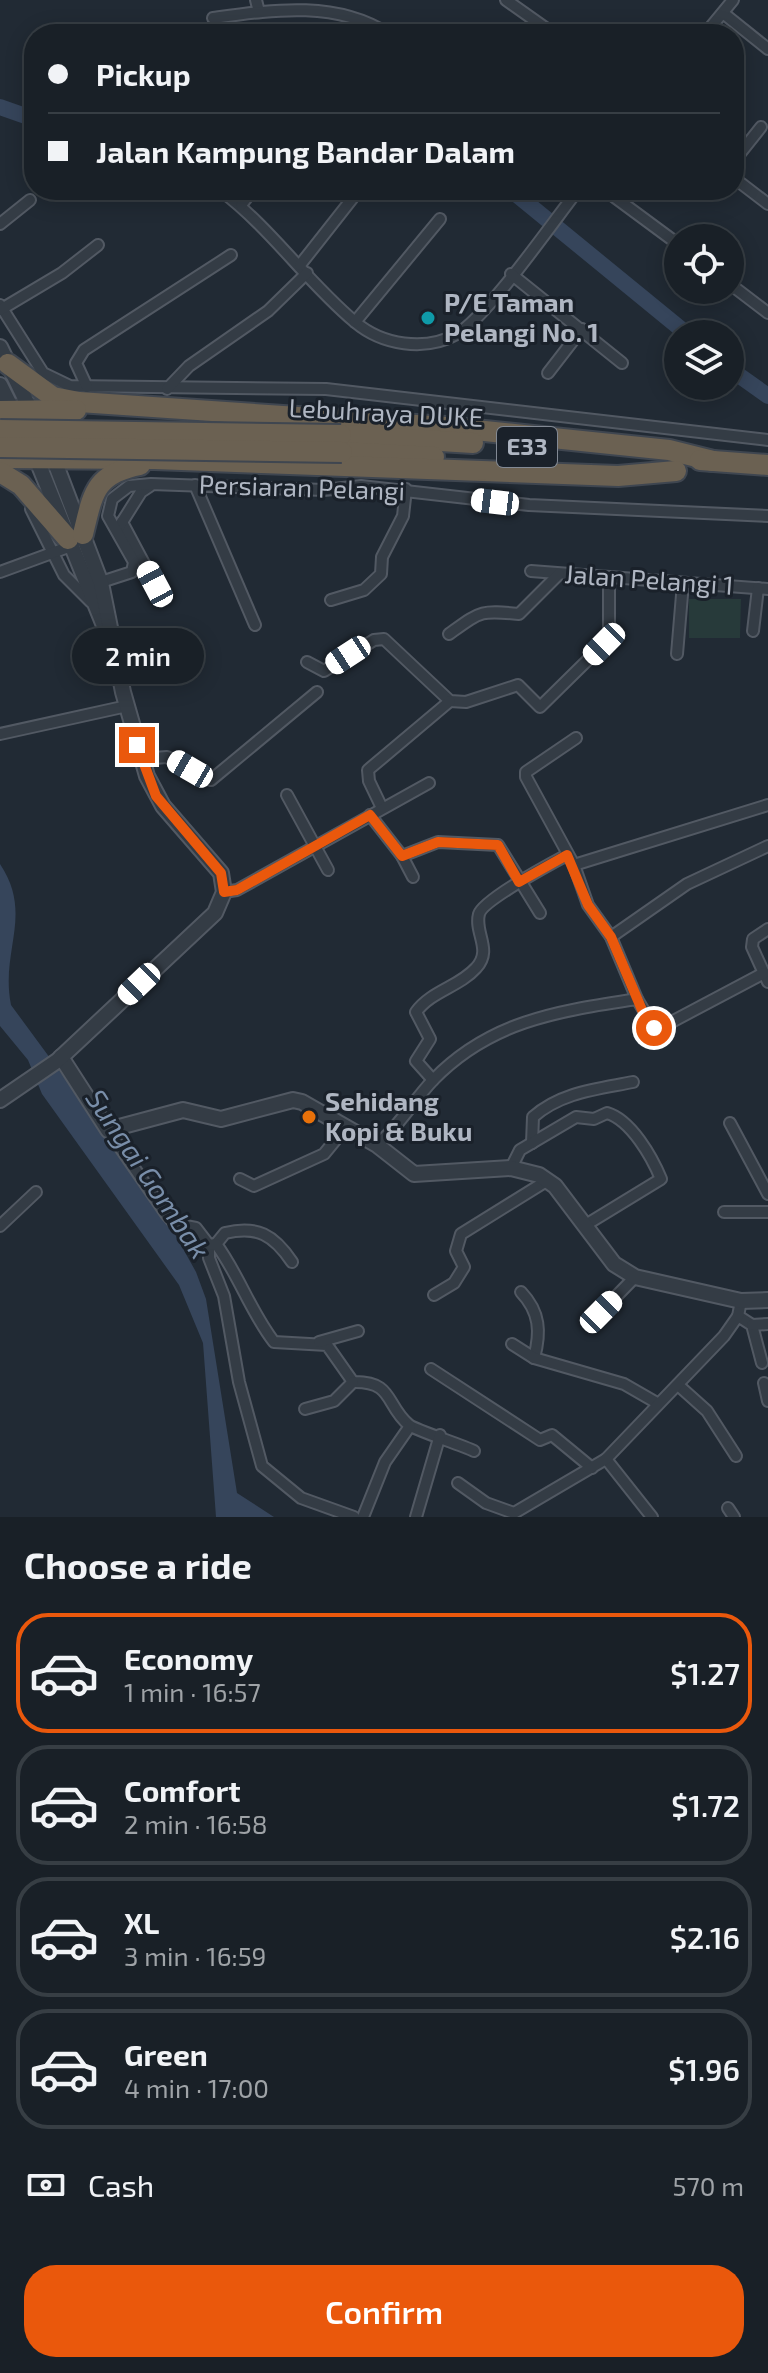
<!DOCTYPE html>
<html lang="en">
<head>
<meta charset="utf-8">
<style>
	:root { --surface:#192027; --page:#22282f; --text:#f1f3f6; --muted:#9fa3a7; --line:#373e44; --accent:#ea580c }
	body { margin:0; font-family:"Exo 2",sans-serif; background:var(--page); color:var(--text); height:100vh; display:flex; flex-direction:column; font-size:30px; white-space:nowrap }
	* { box-sizing:border-box; margin:0 }
	p { font-size:26px; color:var(--muted) }
	.icon { flex:none; width:44px; height:44px; fill:none; stroke:currentColor; stroke-width:2; stroke-linecap:round; stroke-linejoin:round }
	.map { position:relative; height:1517px; overflow:hidden }
	.side { display:flex; flex-direction:column; background:var(--surface); flex:1 }
	.side>* { flex:none }
	.top-card { position:absolute; left:24px; top:24px; width:720px; height:176px; border-radius:32px; box-shadow:0 4px 20px #0003,0 0 0 2px var(--line); display:grid; align-content:center; height:176px; padding:0 24px; background:var(--surface) }
	.tools { position:absolute; left:664px; top:224px; display:grid; gap:16px }
	.tools a { display:grid; place-items:center; width:80px; height:80px; border-radius:50%; background:var(--surface); box-shadow:0 4px 20px #0003,0 0 0 2px var(--line); font-size:40px }
	.end { position:absolute; width:36px; height:36px; margin:-18px; border:10px solid #ea580c; background:#fff; box-shadow:0 0 0 4px #fff }
	.from { border-radius:50% }
	.bubble { position:absolute; height:56px; border-radius:28px; background:var(--surface); box-shadow:0 4px 20px #0003,0 0 0 2px var(--line); font-size:26px; font-weight:600; line-height:56px; text-align:center }
	.car { position:absolute; width:24px; height:48px; margin:-24px -12px; border-radius:10px; box-shadow:0 0 6px 2px #0007; background:linear-gradient(#fff 24%,#345 0 40%,#fff 0 76%,#345 0 86%,#fff 0) }
	.top-card b { display:flex; align-items:center; gap:28px; height:76px; font-size:30px }
	.top-card b+b { border-top:2px solid var(--line) }
	.top-card i { width:20px; height:20px; background:var(--text) }
	ul { padding:0; list-style:none }
	li { display:flex; align-items:center; gap:24px; height:120px; margin:0 16px 12px; padding:0 8px; border:4px solid var(--line); border-radius:32px }
	li div { flex:1 }
	li b { display:block; font-size:30px }
	li em { font-style:normal; font-weight:600 }
	li.active { border-color:var(--accent) }
	li>.icon { width:72px; height:72px; stroke-width:1.5 }
	h2 { padding:0 24px; font-size:36px; line-height:96px }
	.pay { display:flex; align-items:center; gap:20px; height:88px; padding:0 24px; font-size:30px }
	.pay p { margin-inline-start:auto }
	.primary-button { display:flex; gap:16px; margin-top:auto; padding:16px 24px }
	.primary-button a { flex:1; height:92px; border-radius:32px; background:var(--accent); color:#fff; font-size:32px; font-weight:600; line-height:92px; text-align:center }
	.map>svg:first-child { display:block }
	.green { fill:#273a3a }
	.water { fill:#36455b }
	.lines { fill:none; stroke-linecap:round; stroke-linejoin:round }
	.river { stroke:#36455b; stroke-width:16 }
	.minor-casing { stroke:#525963; stroke-width:14 }
	.tertiary-casing { stroke:#525963; stroke-width:18 }
	.motorway-casing { stroke:#3f4650; stroke-width:24 }
	.minor { stroke:#343c45; stroke-width:10 }
	.tertiary { stroke:#343c45; stroke-width:14 }
	.motorway { stroke:#6b6152; stroke-width:20 }
	.motorway-bridge-casing { stroke:#3f4650; stroke-width:24; stroke-linecap:butt }
	.motorway-bridge { stroke:#6b6152; stroke-width:20 }
	.route { stroke:#ea580c; stroke-width:10 }
	.culture-dot { fill:#0f9aa8; stroke:#1a212a; stroke-width:3 }
	.food-dot { fill:#e8710a; stroke:#1a212a; stroke-width:3 }
	.labels { text-anchor:middle; stroke-width:6; stroke-linejoin:round; paint-order:stroke }
	.shield { fill:#1a212a; stroke:#828994; stroke-width:2 }
	.shield-label { font-size:24px; font-weight:bold; fill:#afb6c2 }
	.poi-label { font-size:26px; font-weight:bold; fill:#afb6c2; stroke:#1a212a; text-anchor:start }
	.street-label { font-size:26px; fill:#afb6c2; stroke:#1a212a }
	.water-label { font-size:28px; font-style:italic; fill:#798ea9; stroke:#1a212a }
</style>
</head>
<body>
<div class="map">
<svg width="768" height="1517" viewBox="0 0 768 1517">
	<rect width="100%" height="100%" fill="#212a34"/>
	<!-- green -->
	<polygon class="green" points="689,599 741,599 740,638 689,638"/>
	<!-- water -->
	<path class="water" d="M0,864C34,915 0,950 11,1005L161,1209L196,1272L206,1299L237,1493L274,1517H216L203,1343L179,1285L42,1094L28,1060L0,1026Z"/>
	<g class="lines">
		<!-- river -->
		<g class="river">
			<polyline points="0,107 34,119"/>
			<polyline points="511,190 687,334"/>
			<polyline points="730,369 768,396"/>
		</g>
		<defs>
			<g id="minor">
				<polyline points="256,0 259,12"/>
				<polyline points="506,0 554,34"/>
				<polyline points="723,13 768,49"/>
				<path d="M213,18C272,10 336,0 388,34"/>
				<polyline points="705,34 733,0"/>
				<polyline points="734,161 761,127"/>
				<polyline points="734,178 768,204"/>
				<path d="M220,190C271,228 306,281 355,322C382,345 425,352 457,334C487,317 553,222 578,190"/>
				<polyline points="605,190 678,244"/>
				<polyline points="241,205 253,190"/>
				<polyline points="0,224 30,200"/>
				<polyline points="300,265 359,190"/>
				<polyline points="511,274 622,363"/>
				<polyline points="730,284 768,313"/>
				<polyline points="0,305 43,373 70,386 326,389 768,440"/>
				<polyline points="0,310 62,273 98,245"/>
				<polyline points="355,322 440,219"/>
				<polyline points="548,373 582,329"/>
				<polyline points="87,387 76,363 84,350 231,255"/>
				<polyline points="167,389 189,366 268,311 307,273"/>
				<polyline points="195,485 255,625"/>
				<polyline points="31,509 64,575 91,602"/>
				<polyline points="122,522 155,584"/>
				<polyline points="119,527 141,492 150,486"/>
				<polyline points="531,571 768,589"/>
				<polyline points="0,572 71,546"/>
				<polyline points="95,584 132,572 134,562 108,516 112,499 129,486 151,484 324,490 361,486 529,505 768,516"/>
				<polyline points="331,600 364,590 381,574 382,557 403,516 406,489"/>
				<polyline points="753,631 758,588"/>
				<path d="M449,634C481,611 480,610 519,614L559,574"/>
				<polyline points="677,654 683,583"/>
				<polyline points="307,662 324,671 374,640 384,639 450,701 466,702 518,685 540,707 604,644 609,631 609,579"/>
				<polyline points="0,734 127,706"/>
				<polyline points="141,759 167,757 211,780 317,692"/>
				<polyline points="287,795 328,870"/>
				<polyline points="382,808 369,781 368,770 450,701"/>
				<polyline points="370,815 402,856 438,842 498,845 540,913"/>
				<polyline points="402,856 413,877"/>
				<polyline points="574,865 768,805"/>
				<polyline points="224,892 237,890 429,783"/>
				<polyline points="768,929 753,939 752,947 768,982"/>
				<polyline points="611,937 687,884 768,846"/>
				<polyline points="637,999 654,1028 662,1027 764,973"/>
				<path d="M433,1080L416,1061L430,1039L416,1012C431,991 459,987 476,968C493,950 474,933 479,914C483,900 552,863 567,855"/>
				<polyline points="730,1123 768,1194"/>
				<polyline points="108,1130 166,1214 175,1224 196,1228 209,1245 209,1258 224,1296 239,1382 262,1466 301,1498 354,1517"/>
				<path d="M532,1143L533,1117C561,1092 598,1089 633,1082"/>
				<path d="M377,1145C401,1124 413,1101 433,1080C491,1020 560,1011 637,999L611,937L588,905L574,865L526,777V772L576,738"/>
				<path d="M511,1168L520,1150L576,1117L594,1119L607,1113C631,1120 652,1157 661,1179L584,1226"/>
				<polyline points="240,1179 254,1186 324,1154 346,1127"/>
				<polyline points="724,1212 768,1212"/>
				<polyline points="0,1226 36,1192"/>
				<path d="M216,1244L225,1233C257,1225 274,1235 292,1262"/>
				<path d="M209,1245L216,1244C239,1275 250,1311 274,1342L327,1345L353,1382C394,1381 385,1405 409,1425C415,1430 462,1445 474,1451"/>
				<path d="M521,1292C540,1312 541,1332 534,1358"/>
				<polyline points="434,1295 454,1283 464,1267 456,1251 461,1234 548,1180"/>
				<polyline points="601,1312 635,1277"/>
				<polyline points="738,1316 752,1325 762,1363"/>
				<polyline points="752,1325 768,1324"/>
				<polyline points="319,1342 358,1331"/>
				<polyline points="512,1344 534,1358 624,1384 657,1403"/>
				<polyline points="431,1369 540,1440 552,1435 592,1468"/>
				<polyline points="764,1383 768,1401"/>
				<polyline points="678,1385 707,1411 736,1456"/>
				<polyline points="305,1409 334,1401 353,1382"/>
				<polyline points="606,1459 652,1517"/>
				<polyline points="458,1483 486,1503 514,1513 606,1459 724,1336 738,1316 741,1301"/>
				<polyline points="728,1508 734,1517"/>
				<polyline points="363,1517 385,1462 410,1426"/>
				<polyline points="416,1517 440,1435"/>
			</g>
			<g id="tertiary">
				<polyline points="0,347 33,415"/>
				<polyline points="0,385 16,417"/>
				<polyline points="34,453 103,623"/>
				<polyline points="61,1057 108,1130 183,1110 221,1119 293,1100 302,1102 377,1145 414,1174 511,1168 539,1175 555,1186 614,1264 635,1277 741,1301 768,1300"/>
				<polyline points="0,1100 57,1061 215,913 224,892 221,873 163,806 147,776 123,692 101,583 51,452"/>
			</g>
			<g id="motorway">
				<polyline points="8,364 53,397 79,402 446,427 669,450 713,461"/>
				<polyline points="0,411 76,410"/>
				<polyline points="341,435 473,443"/>
				<polyline points="342,452 434,457"/>
				<polyline points="0,458 154,459 618,476 676,471"/>
				<polyline points="700,460 768,465"/>
				<polyline points="0,472 21,485 68,539"/>
				<path d="M83,534C93,494 94,474 140,465"/>
			</g>
		</defs>
		<!-- minor casing -->
		<use href="#minor" class="minor-casing"/>
		<!-- tertiary casing -->
		<use href="#tertiary" class="tertiary-casing"/>
		<!-- motorway casing -->
		<use href="#motorway" class="motorway-casing"/>
		<!-- minor -->
		<use href="#minor" class="minor"/>
		<!-- tertiary -->
		<use href="#tertiary" class="tertiary"/>
		<!-- motorway -->
		<use href="#motorway" class="motorway"/>
		<defs>
			<g id="motorway-bridge">
				<polyline points="0,430 341,435"/>
				<polyline points="0,447 342,452"/>
			</g>
		</defs>
		<!-- motorway-bridge casing -->
		<use href="#motorway-bridge" class="motorway-bridge-casing"/>
		<!-- motorway-bridge -->
		<use href="#motorway-bridge" class="motorway-bridge"/>
	</g>
	<g class="lines">
		<!-- route -->
		<polyline class="route" points="137,745 156,796 221,873 224,892 237,890 370,815 402,856 438,842 498,845 519,882 567,855 588,905 611,937 648,1024 654,1028"/>
	</g>
	<!-- markers -->
	<circle class="culture-dot" cx="428" cy="318" r="8"/>
	<circle class="food-dot" cx="309" cy="1117" r="8"/>
	<g class="labels">
		<!-- shield labels -->
		<rect class="shield" x="497" y="427" width="60" height="40" rx="6"/>
		<g class="shield-label">
			<text x="527" y="455">E33</text>
		</g>
		<!-- poi labels -->
		<g class="poi-label">
			<text x="444" y="312">P/E Taman<tspan x="444" dy="30">Pelangi No. 1</tspan></text>
			<text x="325" y="1111">Sehidang<tspan x="325" dy="30">Kopi &amp; Buku</tspan></text>
		</g>
		<!-- street labels -->
		<g class="street-label">
			<text transform="translate(386 413) rotate(3)" y="9">Lebuhraya DUKE</text>
			<text transform="translate(302 488) rotate(2)" y="9">Persiaran Pelangi</text>
			<text transform="translate(649 580) rotate(4)" y="9">Jalan Pelangi 1</text>
		</g>
		<!-- water labels -->
		<g class="water-label">
			<text transform="translate(148 1174) rotate(56)" y="10">Sungai Gombak</text>
		</g>
	</g>
</svg>
<div class="tools">
<a><svg class="icon" aria-label="locate" viewBox="0 0 24 24"><circle cx="12" cy="12" r="6"/><path d="M12 2v4M12 18v4M2 12h4M18 12h4"/></svg></a>
<a><svg class="icon" aria-label="layers" viewBox="0 0 24 24"><path d="M12 4l9 5-9 5-9-5zM3 14l9 5 9-5"/></svg></a>
</div>
<i class="end from" style="left:654px;top:1028px"></i>
<i class="end" style="left:137px;top:745px"></i>
<div class="bubble" style="left:72px;top:628px;width:132px">2 min</div>
<i class="car" style="left:495px;top:502px;rotate:277deg"></i>
<i class="car" style="left:155px;top:584px;rotate:332deg"></i>
<i class="car" style="left:604px;top:644px;rotate:225deg"></i>
<i class="car" style="left:348px;top:655px;rotate:237deg"></i>
<i class="car" style="left:190px;top:769px;rotate:300deg"></i>
<i class="car" style="left:139px;top:984px;rotate:226deg"></i>
<i class="car" style="left:601px;top:1312px;rotate:45deg"></i>
<div class="top-card">
<b><i class="from"></i>Pickup</b>
<b><i></i>Jalan Kampung Bandar Dalam</b>
</div>
</div>
<section class="side">
<h2>Choose a ride</h2>
<ul>
<li class="active"><svg class="icon" aria-label="car" viewBox="0 0 24 24"><path d="M5 17H2v-5l4-1 3-4h7l3 4 3 1v5h-3M9 17h6M6 11h13"/><circle cx="7" cy="17" r="2"/><circle cx="17" cy="17" r="2"/></svg><div><b>Economy</b><p>1 min · 16:57</p></div><em>$1.27</em></li>
<li><svg class="icon" aria-label="car" viewBox="0 0 24 24"><path d="M5 17H2v-5l4-1 3-4h7l3 4 3 1v5h-3M9 17h6M6 11h13"/><circle cx="7" cy="17" r="2"/><circle cx="17" cy="17" r="2"/></svg><div><b>Comfort</b><p>2 min · 16:58</p></div><em>$1.72</em></li>
<li><svg class="icon" aria-label="car" viewBox="0 0 24 24"><path d="M5 17H2v-5l4-1 3-4h7l3 4 3 1v5h-3M9 17h6M6 11h13"/><circle cx="7" cy="17" r="2"/><circle cx="17" cy="17" r="2"/></svg><div><b>XL</b><p>3 min · 16:59</p></div><em>$2.16</em></li>
<li><svg class="icon" aria-label="car" viewBox="0 0 24 24"><path d="M5 17H2v-5l4-1 3-4h7l3 4 3 1v5h-3M9 17h6M6 11h13"/><circle cx="7" cy="17" r="2"/><circle cx="17" cy="17" r="2"/></svg><div><b>Green</b><p>4 min · 17:00</p></div><em>$1.96</em></li>
</ul>
<div class="pay"><svg class="icon" aria-label="cash" viewBox="0 0 24 24"><path d="M3 7h18v10H3z"/><circle cx="12" cy="12" r="2"/></svg>Cash<p>570 m</p></div>
<div class="primary-button"><a>Confirm</a></div>
</section>
</body>
</html>
